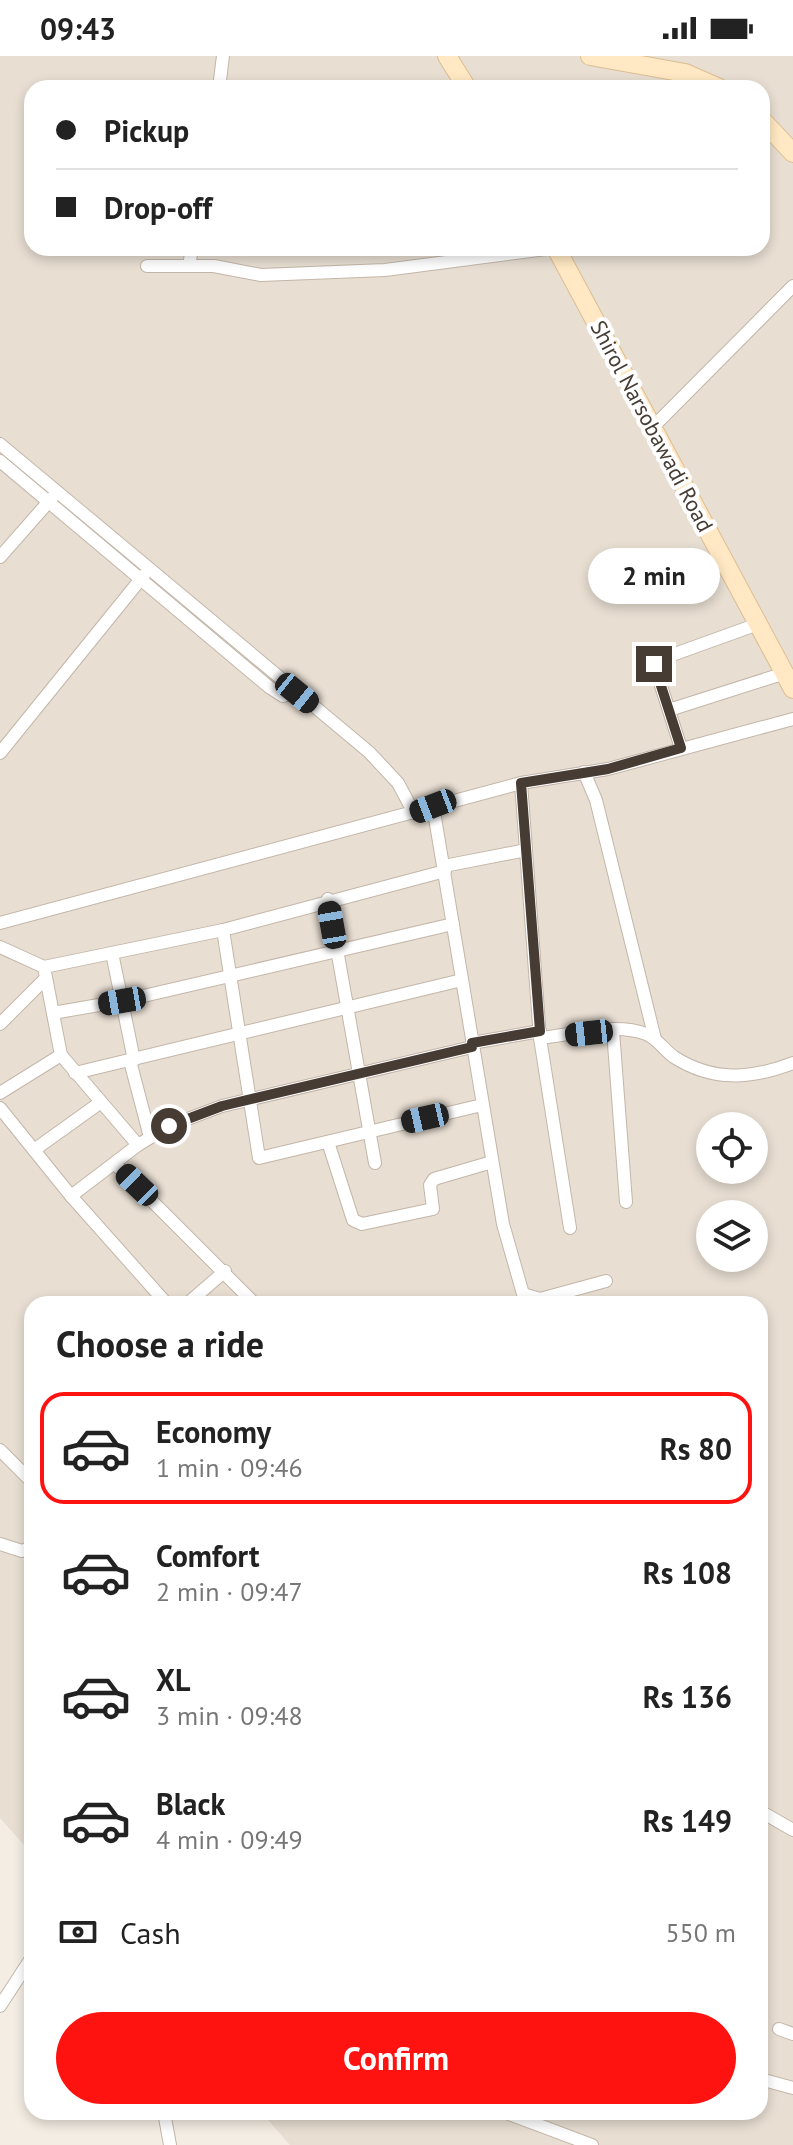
<!DOCTYPE html>
<html lang="en">
<head>
<meta charset="utf-8">
<style>
	:root { --surface:#fff; --page:#f2f2f2; --text:#222; --muted:#767676; --line:#e0e0e0; --accent:#ff1310 }
	body { margin:0; font-family:"PT Sans",sans-serif; background:var(--page); color:var(--text); height:100vh; display:flex; flex-direction:column; font-size:30px; white-space:nowrap }
	* { box-sizing:border-box; margin:0 }
	p { font-size:26px; color:var(--muted) }
	.icon { flex:none; width:44px; height:44px; fill:none; stroke:currentColor; stroke-width:2; stroke-linecap:round; stroke-linejoin:round }
	.map { position:relative; flex:1; overflow:hidden }
	.sheet { position:absolute; left:24px; top:1240px; width:744px; height:824px; display:flex; flex-direction:column; background:var(--surface); border-radius:24px; box-shadow:0 4px 12px #0003 }
	.sheet>* { flex:none }
	.top-card { position:absolute; left:24px; top:24px; width:746px; height:176px; border-radius:24px; box-shadow:0 4px 12px #0003; display:grid; align-content:center; height:176px; padding:0 32px; background:var(--surface) }
	.controls { position:absolute; left:696px; top:1056px; display:grid; gap:16px }
	.controls a { display:grid; place-items:center; width:72px; height:72px; border-radius:50%; background:var(--surface); box-shadow:0 4px 12px #0003; font-size:40px }
	.end { position:absolute; width:36px; height:36px; margin:-18px; border:10px solid #463c34; background:#fff; box-shadow:0 0 0 4px #fff }
	.from { border-radius:50% }
	.bubble { position:absolute; height:56px; border-radius:28px; background:var(--surface); box-shadow:0 4px 12px #0003; font-size:26px; font-weight:700; line-height:56px; text-align:center }
	.car { position:absolute; width:24px; height:48px; margin:-24px -12px; border-radius:10px; box-shadow:0 0 6px 2px #0007; background:linear-gradient(#222 24%,#8ab4d8 0 40%,#222 0 76%,#8ab4d8 0 86%,#222 0) }
	.top-card b { display:flex; align-items:center; gap:28px; height:76px; font-size:30px }
	.top-card b+b { border-top:2px solid var(--line) }
	.top-card i { width:20px; height:20px; background:var(--text) }
	ul { padding:0; list-style:none }
	li { display:flex; align-items:center; gap:24px; height:112px; margin:0 16px 12px; padding:0 16px; border:4px solid transparent; border-radius:24px }
	li div { flex:1 }
	li b { display:block; font-size:30px }
	li em { font-style:normal; font-weight:700 }
	li.on { border-color:var(--accent) }
	li>.icon { width:72px; height:72px; stroke-width:1.5 }
	h2 { padding:0 32px; font-size:36px; line-height:96px }
	.pay { display:flex; align-items:center; gap:20px; height:88px; padding:0 32px; font-size:30px }
	.pay p { margin-inline-start:auto }
	.action { display:flex; gap:16px; margin-top:auto; padding:16px 32px }
	.action a { flex:1; height:92px; border-radius:48px; background:var(--accent); color:#fff; font-size:32px; font-weight:700; line-height:92px; text-align:center }
	.status { display:flex; justify-content:space-between; align-items:center; height:56px; padding:0 40px; background:var(--surface); direction:ltr }
	.status svg { height:22px; fill:currentColor }
	.map>svg:first-child { display:block }
	.residential { fill:#e8ded2; fill-rule:evenodd }
	.lines { fill:none; stroke-linecap:round; stroke-linejoin:round }
	.street-casing { stroke:#c3b6a9; stroke-width:14 }
	.secondary-casing { stroke:#dbbe92; stroke-width:20 }
	.street { stroke:#fff; stroke-width:12 }
	.secondary { stroke:#ffe8c3; stroke-width:18 }
	.route { stroke:#463c34; stroke-width:10 }
	.labels { text-anchor:middle; stroke-width:8; stroke-linejoin:round; paint-order:stroke }
	.street-label { font-size:22px; fill:#463c34; stroke:#fff }
</style>
</head>
<body>
<div class="status"><b>09:43</b><svg viewBox="0 0 49 12"><path d="M0 12V9h3v3zM5 12V6h3v6zM10 12V3h3v9zM15 12V0h3v12zM26 1h20v11H26zM47 4h2v5h-2z"/></svg></div>
<div class="map">
<svg width="793" height="2089" viewBox="0 0 793 2089">
	<rect width="100%" height="100%" fill="#f4ede4"/>
	<!-- residential -->
	<path class="residential" d="M0,0H793V2089H290L261,2056H760V1248H32V1798L0,1762ZM32,32H762V192H32ZM710,1070H754V1114H710ZM710,1158H754V1202H710Z"/>
	<g class="lines">
		<defs>
			<g id="street">
				<polyline points="219,32 223,0"/>
				<polyline points="147,210 214,210 261,219 385,214 554,192"/>
				<polyline points="189,210 192,192"/>
				<polyline points="654,370 793,230"/>
				<polyline points="0,388 369,696 398,727 414,757"/>
				<polyline points="0,405 269,631 283,640 297,637"/>
				<polyline points="0,501 52,442"/>
				<polyline points="672,599 758,568"/>
				<polyline points="654,608 681,692"/>
				<polyline points="669,654 785,617"/>
				<polyline points="0,697 144,519"/>
				<polyline points="584,716 596,744 655,983"/>
				<polyline points="521,727 540,982 570,1172"/>
				<polyline points="433,750 503,1168 523,1238 540,1243 542,1248"/>
				<polyline points="444,810 526,794"/>
				<polyline points="328,843 375,1107"/>
				<polyline points="0,867 521,727 608,713 793,663"/>
				<polyline points="223,874 259,1102 482,1049"/>
				<polyline points="0,891 44,911 223,874 445,815"/>
				<polyline points="112,897 134,1004"/>
				<polyline points="44,911 61,999 138,1089"/>
				<polyline points="53,957 122,945 453,868"/>
				<polyline points="0,968 46,922"/>
				<polyline points="613,975 626,1146"/>
				<path d="M540,982C572,979 615,966 646,978C657,982 664,994 674,1001C713,1026 751,1023 793,1007"/>
				<polyline points="472,987 540,975"/>
				<polyline points="130,1005 150,1081"/>
				<polyline points="75,1017 462,924"/>
				<polyline points="0,1037 61,999"/>
				<polyline points="0,1052 71,1140 167,1248"/>
				<polyline points="328,1086 353,1164 362,1168 433,1153 430,1129 434,1123 492,1106"/>
				<polyline points="34,1094 101,1046"/>
				<polyline points="115,1108 255,1248"/>
				<polyline points="71,1140 138,1089 169,1070 222,1050 472,991"/>
				<polyline points="540,1243 606,1225"/>
				<polyline points="187,1248 225,1215"/>
				<polyline points="0,1394 32,1426"/>
				<polyline points="0,1488 22,1495 32,1491"/>
				<polyline points="760,1755 793,1774"/>
				<polyline points="0,1950 32,1901"/>
				<polyline points="779,1973 793,1978"/>
				<polyline points="760,2023 793,2032"/>
				<polyline points="164,2056 170,2089"/>
				<polyline points="504,2056 592,2089"/>
			</g>
			<g id="secondary">
				<polyline points="447,0 467,32"/>
				<polyline points="590,0 685,17 719,32"/>
				<polyline points="762,64 793,97"/>
				<polyline points="556,192 793,633"/>
			</g>
		</defs>
		<!-- street casing -->
		<use href="#street" class="street-casing"/>
		<!-- secondary casing -->
		<use href="#secondary" class="secondary-casing"/>
		<!-- street -->
		<use href="#street" class="street"/>
		<!-- secondary -->
		<use href="#secondary" class="secondary"/>
	</g>
	<g class="lines">
		<!-- route -->
		<polyline class="route" points="169,1070 222,1050 472,991 472,987 540,975 521,727 608,713 681,692 654,608"/>
	</g>
	<g class="labels">
		<!-- street labels -->
		<g class="street-label">
			<text transform="translate(652 370) rotate(62)" y="8">Shirol Narsobawadi Road</text>
		</g>
	</g>
</svg>
<div class="controls">
<a><svg class="icon" aria-label="locate" viewBox="0 0 24 24"><circle cx="12" cy="12" r="6"/><path d="M12 2v4M12 18v4M2 12h4M18 12h4"/></svg></a>
<a><svg class="icon" aria-label="layers" viewBox="0 0 24 24"><path d="M12 4l9 5-9 5-9-5zM3 14l9 5 9-5"/></svg></a>
</div>
<i class="end from" style="left:169px;top:1070px"></i>
<i class="end" style="left:654px;top:608px"></i>
<div class="bubble" style="left:588px;top:492px;width:132px">2 min</div>
<i class="car" style="left:297px;top:637px;rotate:129deg"></i>
<i class="car" style="left:433px;top:750px;rotate:249deg"></i>
<i class="car" style="left:332px;top:869px;rotate:350deg"></i>
<i class="car" style="left:122px;top:945px;rotate:260deg"></i>
<i class="car" style="left:589px;top:977px;rotate:264deg"></i>
<i class="car" style="left:425px;top:1062px;rotate:257deg"></i>
<i class="car" style="left:137px;top:1129px;rotate:314deg"></i>
<div class="top-card">
<b><i class="from"></i>Pickup</b>
<b><i></i>Drop-off</b>
</div>
<section class="sheet">
<h2>Choose a ride</h2>
<ul>
<li class="on"><svg class="icon" aria-label="car" viewBox="0 0 24 24"><path d="M5 17H2v-5l4-1 3-4h7l3 4 3 1v5h-3M9 17h6M6 11h13"/><circle cx="7" cy="17" r="2"/><circle cx="17" cy="17" r="2"/></svg><div><b>Economy</b><p>1 min · 09:46</p></div><em>Rs 80</em></li>
<li><svg class="icon" aria-label="car" viewBox="0 0 24 24"><path d="M5 17H2v-5l4-1 3-4h7l3 4 3 1v5h-3M9 17h6M6 11h13"/><circle cx="7" cy="17" r="2"/><circle cx="17" cy="17" r="2"/></svg><div><b>Comfort</b><p>2 min · 09:47</p></div><em>Rs 108</em></li>
<li><svg class="icon" aria-label="car" viewBox="0 0 24 24"><path d="M5 17H2v-5l4-1 3-4h7l3 4 3 1v5h-3M9 17h6M6 11h13"/><circle cx="7" cy="17" r="2"/><circle cx="17" cy="17" r="2"/></svg><div><b>XL</b><p>3 min · 09:48</p></div><em>Rs 136</em></li>
<li><svg class="icon" aria-label="car" viewBox="0 0 24 24"><path d="M5 17H2v-5l4-1 3-4h7l3 4 3 1v5h-3M9 17h6M6 11h13"/><circle cx="7" cy="17" r="2"/><circle cx="17" cy="17" r="2"/></svg><div><b>Black</b><p>4 min · 09:49</p></div><em>Rs 149</em></li>
</ul>
<div class="pay"><svg class="icon" aria-label="cash" viewBox="0 0 24 24"><path d="M3 7h18v10H3z"/><circle cx="12" cy="12" r="2"/></svg>Cash<p>550 m</p></div>
<div class="action"><a>Confirm</a></div>
</section>
</div>
</body>
</html>
